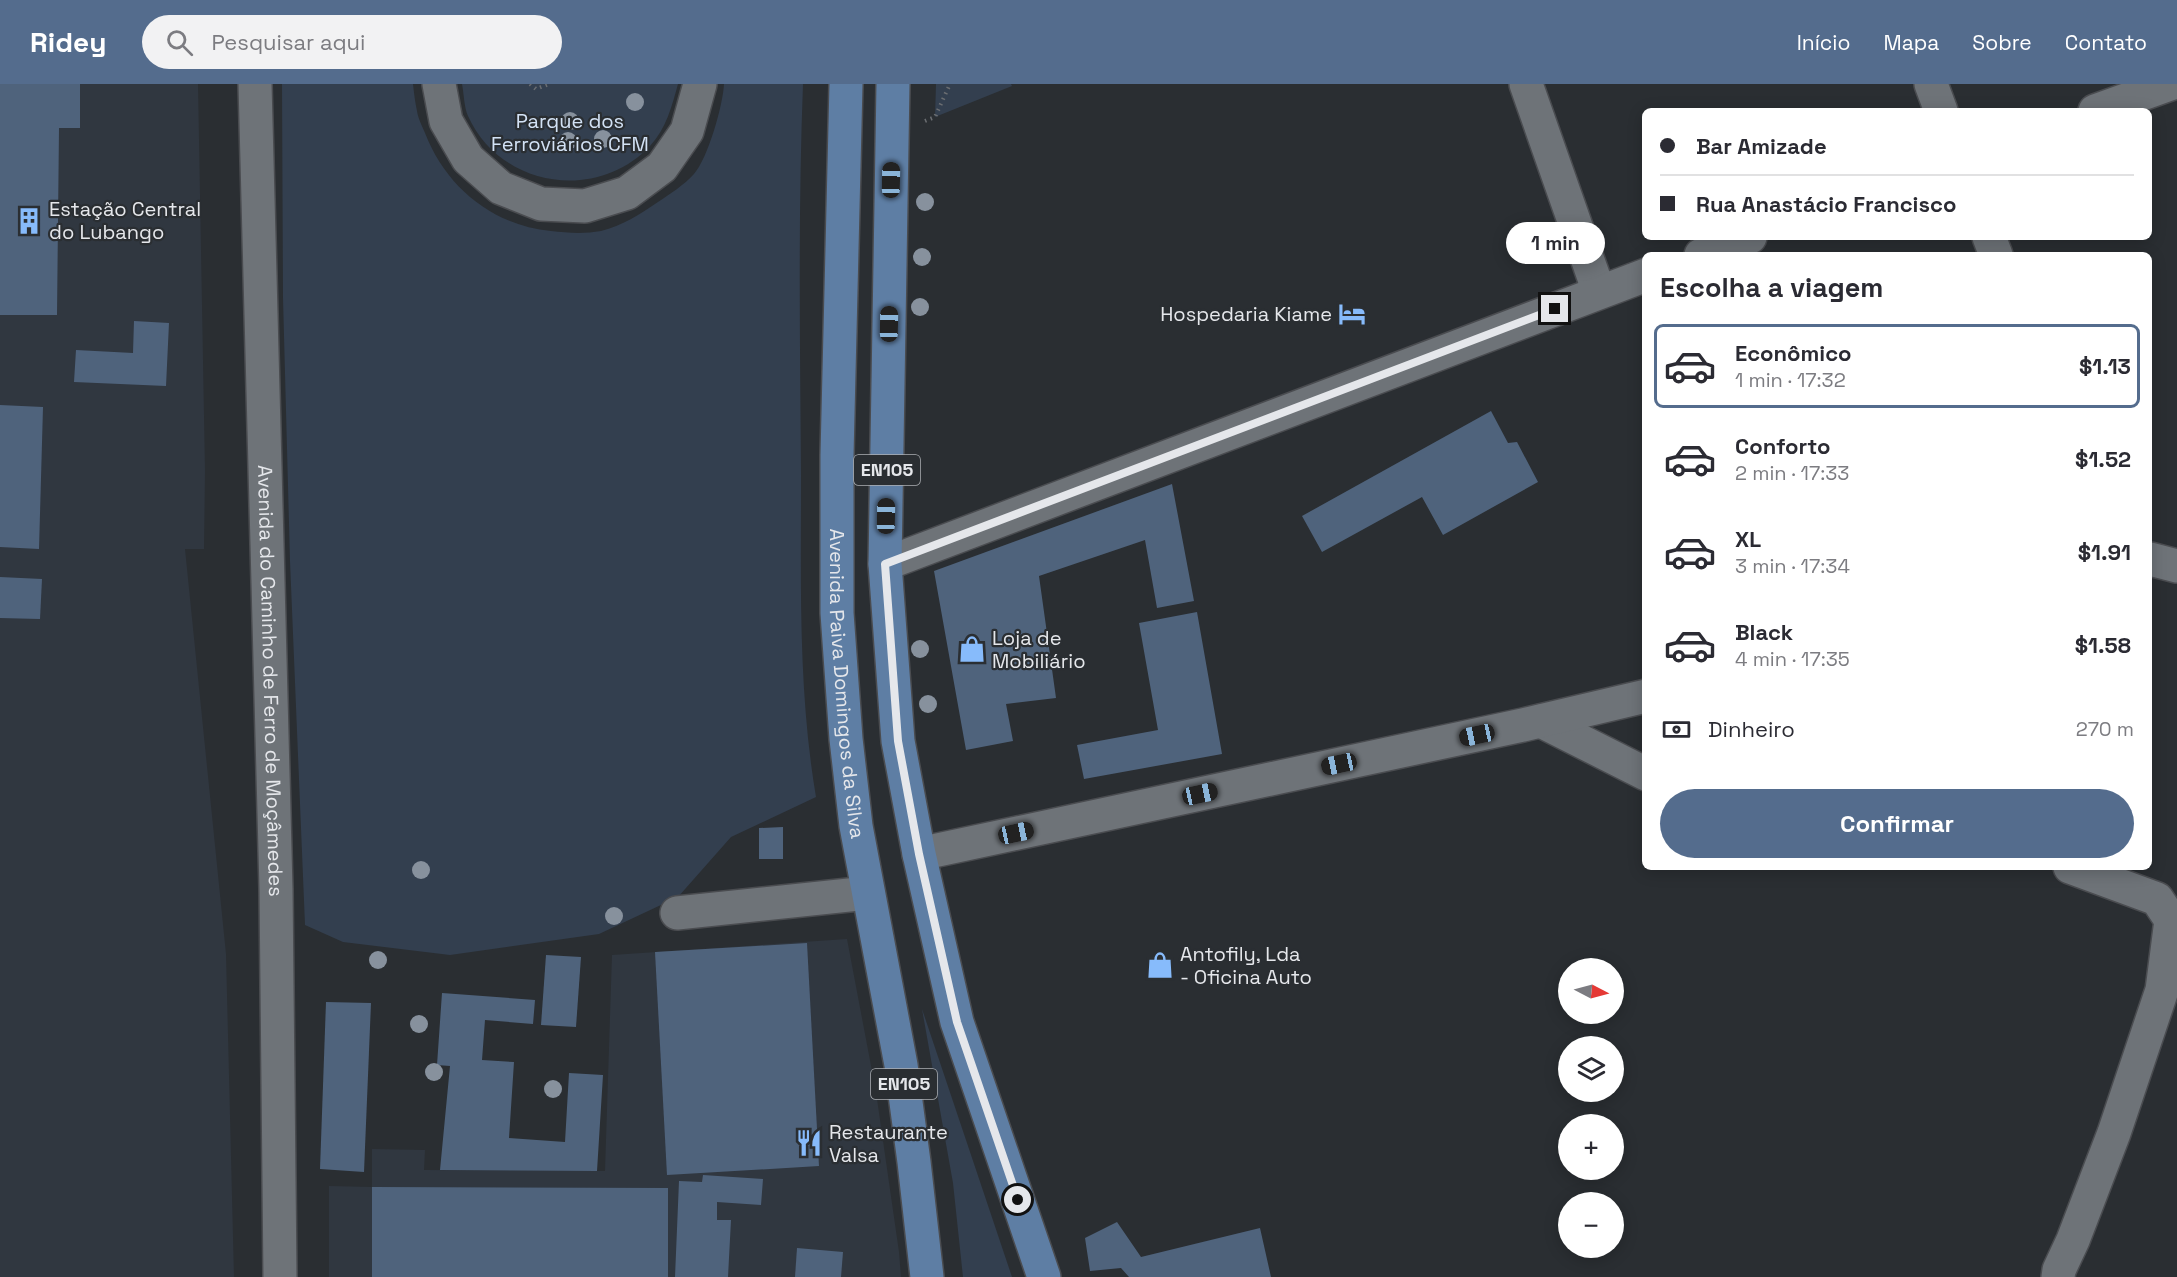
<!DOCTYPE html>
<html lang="pt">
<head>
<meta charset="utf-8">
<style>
	:root { --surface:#fff; --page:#f2f2f3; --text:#2b2b33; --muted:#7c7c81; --line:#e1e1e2; --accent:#546c8d }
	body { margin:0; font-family:"Space Grotesk",sans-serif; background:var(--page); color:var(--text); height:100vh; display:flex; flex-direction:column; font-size:22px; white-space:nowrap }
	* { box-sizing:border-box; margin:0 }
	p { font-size:20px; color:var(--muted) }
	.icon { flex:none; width:33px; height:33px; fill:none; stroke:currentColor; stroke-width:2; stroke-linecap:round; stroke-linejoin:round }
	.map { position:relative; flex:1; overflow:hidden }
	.drawer { position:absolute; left:1642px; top:168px; width:510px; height:618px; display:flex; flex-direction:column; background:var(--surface); border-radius:9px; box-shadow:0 3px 15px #0003 }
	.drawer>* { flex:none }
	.top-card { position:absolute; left:1642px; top:24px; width:510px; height:132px; border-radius:9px; box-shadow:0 3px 15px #0003; display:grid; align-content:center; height:132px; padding:0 18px; background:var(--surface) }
	.needle { width:39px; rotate:96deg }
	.tools { position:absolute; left:1558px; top:874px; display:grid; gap:12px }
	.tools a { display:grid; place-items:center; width:66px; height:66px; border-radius:50%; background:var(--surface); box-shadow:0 3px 15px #0003; font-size:30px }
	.end { position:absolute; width:27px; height:27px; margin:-14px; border:8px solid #e5e7eb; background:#111; box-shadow:0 0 0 3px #111 }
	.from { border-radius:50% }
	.bubble { position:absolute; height:42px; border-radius:21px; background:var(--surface); box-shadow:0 3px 15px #0003; font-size:20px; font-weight:700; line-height:42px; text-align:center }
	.car { position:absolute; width:18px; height:36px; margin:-18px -9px; border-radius:8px; box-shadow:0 0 4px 2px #0007; background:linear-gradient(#222 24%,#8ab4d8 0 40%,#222 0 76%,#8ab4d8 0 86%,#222 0) }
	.top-card b { display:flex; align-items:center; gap:21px; height:57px; font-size:22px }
	.top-card b+b { border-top:2px solid var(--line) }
	.top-card i { width:15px; height:15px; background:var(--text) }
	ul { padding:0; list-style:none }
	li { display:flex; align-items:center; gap:18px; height:84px; margin:0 12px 9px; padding:0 6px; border:3px solid transparent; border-radius:9px }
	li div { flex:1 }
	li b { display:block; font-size:22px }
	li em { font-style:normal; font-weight:700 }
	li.selected { border-color:var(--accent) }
	li>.icon { width:54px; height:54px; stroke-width:1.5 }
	h2 { padding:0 18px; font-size:27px; line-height:72px }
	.pay { display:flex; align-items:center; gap:15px; height:66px; padding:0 18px; font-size:22px }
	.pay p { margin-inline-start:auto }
	.action { display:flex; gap:12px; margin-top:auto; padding:12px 18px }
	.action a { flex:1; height:69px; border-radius:36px; background:var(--accent); color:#fff; font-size:24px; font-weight:700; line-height:69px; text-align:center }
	header { display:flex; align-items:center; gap:36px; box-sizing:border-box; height:84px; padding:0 30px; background:var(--accent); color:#fff }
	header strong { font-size:28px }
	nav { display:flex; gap:33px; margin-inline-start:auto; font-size:21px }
	.search { width:420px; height:54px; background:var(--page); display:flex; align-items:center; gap:15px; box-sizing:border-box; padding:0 21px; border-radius:33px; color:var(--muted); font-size:22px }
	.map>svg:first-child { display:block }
	.built { fill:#303740 }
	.green { fill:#333f4f }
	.building { fill:#4f637c }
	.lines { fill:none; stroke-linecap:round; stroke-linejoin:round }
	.minor-casing { stroke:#4a4c50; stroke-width:36 }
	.major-casing { stroke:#4a4c50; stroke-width:36 }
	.path { stroke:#6a6d71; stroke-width:4; stroke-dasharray:1.5 4.5; stroke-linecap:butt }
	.minor { stroke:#6e7378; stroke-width:33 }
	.major { stroke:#5e7ea4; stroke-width:33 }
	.tree { fill:#87919d }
	.route { stroke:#e5e7eb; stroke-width:8 }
	.labels { text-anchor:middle; stroke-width:4.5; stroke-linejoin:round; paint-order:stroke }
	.shield { fill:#2a2e32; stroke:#adb0b4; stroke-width:1.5 }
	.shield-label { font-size:18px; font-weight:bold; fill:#e5e7eb }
	.park-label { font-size:20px; fill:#d3e2f5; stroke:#2a2e32 }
	.poi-label { font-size:20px; fill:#e5e7eb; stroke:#2a2e32; text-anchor:start }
	.street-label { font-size:20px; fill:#e5e7eb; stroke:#2a2e32 }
</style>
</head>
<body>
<header>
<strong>Ridey</strong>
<div class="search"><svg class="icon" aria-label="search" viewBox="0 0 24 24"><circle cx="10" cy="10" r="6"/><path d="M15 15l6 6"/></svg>Pesquisar aqui</div>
<nav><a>Início</a><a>Mapa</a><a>Sobre</a><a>Contato</a></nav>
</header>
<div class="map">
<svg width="2177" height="1193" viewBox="0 0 2177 1193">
	<rect width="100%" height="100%" fill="#2a2e32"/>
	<!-- built -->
	<g class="built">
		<polygon points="0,0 198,0 205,387 204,465 185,465 226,870 234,1193 0,1193"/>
		<polygon points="847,855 876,1008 899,1168 901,1193 329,1193 329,1102 372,1103 372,1065 425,1066 424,1086 605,1087 612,871"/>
	</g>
	<!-- green -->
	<g class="green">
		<path d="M282,0H413C414,9 415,18 417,27C418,34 422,42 425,49C446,103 492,141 551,147C567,149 585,150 601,147C622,142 640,130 658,118C670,110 684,101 694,90C708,74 723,21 724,0H803C798,130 800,261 801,391C801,498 798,607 816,713L731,753L678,813L599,850L450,871L343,858L305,841L290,477L283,214Z"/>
		<path d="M462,0H678C672,22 666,45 650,62C596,119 500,103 468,32C464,23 464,10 462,0Z"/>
		<polygon points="936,0 1011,0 1012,2 935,33"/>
		<polygon points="922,925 1012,1193 963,1193 953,1099"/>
	</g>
	<!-- building -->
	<g class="building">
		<polygon points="0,0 80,0 80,44 59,44 57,231 0,231"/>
		<polygon points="134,237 169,239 166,302 74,298 76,266 133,269"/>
		<polygon points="0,321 43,323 39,465 0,463"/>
		<polygon points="1491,327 1508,359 1517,358 1538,398 1443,451 1422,413 1322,468 1302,432"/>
		<polygon points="1172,400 1194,517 1157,524 1145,456 1039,492 1056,614 1006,620 1013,657 966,666 934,487"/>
		<polygon points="0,493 42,495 40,535 0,534"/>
		<polygon points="1197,528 1222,670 1084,695 1077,661 1158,646 1139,539"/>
		<polygon points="783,743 783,775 759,775 759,744"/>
		<polygon points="807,859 819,1082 667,1091 655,868"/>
		<polygon points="546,871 581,873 576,943 541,941"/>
		<polygon points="442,909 535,916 533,940 485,936 482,976 514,978 509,1054 565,1058 569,989 603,991 597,1087 440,1086 450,982 437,981"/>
		<polygon points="326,918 371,919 364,1088 320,1085"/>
		<polygon points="703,1091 763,1095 761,1121 717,1118 717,1136 731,1136 728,1193 675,1193 679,1097 702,1098"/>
		<polygon points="372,1103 668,1104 668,1193 372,1193"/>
		<polygon points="1117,1138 1141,1173 1260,1144 1271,1193 1129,1193 1121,1184 1090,1187 1085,1154"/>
		<polygon points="797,1164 843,1168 841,1193 795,1193"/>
	</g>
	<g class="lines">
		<defs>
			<g id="minor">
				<path id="s1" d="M255,0L276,805L280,1193"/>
				<polyline points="439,0 446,37 468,75 501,104 541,120 585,122 627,109 662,83 687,47 700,0"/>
				<polyline points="1526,0 1599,208"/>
				<polyline points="1931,0 1941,27"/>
				<polyline points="2095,27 2170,0"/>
				<polyline points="1989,153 1996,171"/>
				<polyline points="1701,171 1750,153"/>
				<polyline points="2150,475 2177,482"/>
				<polyline points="885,480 1646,191"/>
				<polyline points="1541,637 1646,690"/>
				<polyline points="919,770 1523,641 1646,612"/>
				<polyline points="677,829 868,809"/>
				<polyline points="2058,1193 2059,1186 2073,1156 2114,1049 2162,906 2171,836 2157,815 2070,783"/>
			</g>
			<g id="major">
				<path id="s2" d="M846,0L837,371V529L846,655L856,742L901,981L914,1078L927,1193"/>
				<polyline points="893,0 885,480 898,657 919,770 957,938 1044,1193"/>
			</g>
		</defs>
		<!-- minor casing -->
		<use href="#minor" class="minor-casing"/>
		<!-- major casing -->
		<use href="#major" class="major-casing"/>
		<!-- path -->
		<g class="path">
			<polyline points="530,0 536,5 549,0"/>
			<polyline points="925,37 935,33 950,0"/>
		</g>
		<!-- minor -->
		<use href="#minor" class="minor"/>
		<!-- major -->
		<use href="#major" class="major"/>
	</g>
	<!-- trees -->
	<g class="tree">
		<circle cx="635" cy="18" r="9"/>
		<circle cx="570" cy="37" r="9"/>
		<circle cx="603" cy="55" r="9"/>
		<circle cx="568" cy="57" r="9"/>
		<circle cx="925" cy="118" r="9"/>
		<circle cx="922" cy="173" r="9"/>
		<circle cx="920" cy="223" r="9"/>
		<circle cx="920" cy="565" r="9"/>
		<circle cx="928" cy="620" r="9"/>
		<circle cx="421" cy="786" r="9"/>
		<circle cx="614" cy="832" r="9"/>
		<circle cx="378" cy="876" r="9"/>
		<circle cx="419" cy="940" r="9"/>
		<circle cx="434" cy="988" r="9"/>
		<circle cx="553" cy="1005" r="9"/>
	</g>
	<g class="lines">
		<!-- route -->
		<polyline class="route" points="1018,1116 957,938 919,770 898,657 885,480 1555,225"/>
	</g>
	<!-- icons -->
	<defs>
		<symbol id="building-bare" viewBox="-9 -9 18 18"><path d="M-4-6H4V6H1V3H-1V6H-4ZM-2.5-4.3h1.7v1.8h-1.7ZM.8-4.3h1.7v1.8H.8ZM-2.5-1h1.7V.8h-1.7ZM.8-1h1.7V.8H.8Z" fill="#87bbfb" stroke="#2a2e32" stroke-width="2.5" paint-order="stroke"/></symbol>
		<symbol id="hotel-bare" viewBox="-9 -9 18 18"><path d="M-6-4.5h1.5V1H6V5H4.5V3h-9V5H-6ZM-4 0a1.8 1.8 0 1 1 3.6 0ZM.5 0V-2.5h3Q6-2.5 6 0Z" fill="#87bbfb" stroke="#2a2e32" stroke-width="2.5" paint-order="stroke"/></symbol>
		<symbol id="shop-bare" viewBox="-9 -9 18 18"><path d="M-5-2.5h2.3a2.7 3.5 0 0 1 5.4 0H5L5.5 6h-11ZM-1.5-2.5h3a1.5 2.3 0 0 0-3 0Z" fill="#87bbfb" stroke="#2a2e32" stroke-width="2.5" paint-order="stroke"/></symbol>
		<symbol id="restaurant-bare" viewBox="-9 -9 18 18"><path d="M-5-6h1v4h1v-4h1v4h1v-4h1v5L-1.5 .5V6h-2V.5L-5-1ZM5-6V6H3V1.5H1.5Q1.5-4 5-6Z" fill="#87bbfb" stroke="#2a2e32" stroke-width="2.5" paint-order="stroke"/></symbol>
	</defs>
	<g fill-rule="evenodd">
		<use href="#building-bare" x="10" y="118" width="38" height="38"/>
		<use href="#hotel-bare" x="1333" y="211" width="38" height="38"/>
		<use href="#shop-bare" x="953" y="546" width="38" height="38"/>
		<use href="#shop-bare" x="1141" y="862" width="38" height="38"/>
		<use href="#restaurant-bare" x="790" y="1040" width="38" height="38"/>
	</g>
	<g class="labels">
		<!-- shield labels -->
		<g class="shield">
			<rect x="854" y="371" width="66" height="30" rx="4.5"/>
			<rect x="871" y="985" width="66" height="30" rx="4.5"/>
		</g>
		<g class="shield-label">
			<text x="887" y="392">EN105</text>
			<text x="904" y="1006">EN105</text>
		</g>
		<!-- park labels -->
		<g class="park-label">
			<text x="570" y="44">Parque dos<tspan x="570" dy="23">Ferroviários CFM</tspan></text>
		</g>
		<!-- poi labels -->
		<g class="poi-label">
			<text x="49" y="132">Estação Central<tspan x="49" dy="23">do Lubango</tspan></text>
			<text x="1332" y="237" text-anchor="end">Hospedaria Kiame</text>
			<text x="992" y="561">Loja de<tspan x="992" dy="23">Mobiliário</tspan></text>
			<text x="1180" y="877">Antofily, Lda<tspan x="1180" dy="23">- Oficina Auto</tspan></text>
			<text x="829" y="1055">Restaurante<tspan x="829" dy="23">Valsa</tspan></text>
		</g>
		<!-- street labels -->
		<g class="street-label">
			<text dy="7" stroke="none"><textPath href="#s1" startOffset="597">Avenida do Caminho de Ferro de Moçâmedes</textPath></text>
			<text dy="7" stroke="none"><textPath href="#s2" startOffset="600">Avenida Paiva Domingos da Silva</textPath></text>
		</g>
	</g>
</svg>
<div class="tools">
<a><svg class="needle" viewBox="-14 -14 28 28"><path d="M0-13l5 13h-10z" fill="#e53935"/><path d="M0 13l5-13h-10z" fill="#7c7c81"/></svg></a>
<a><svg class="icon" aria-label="layers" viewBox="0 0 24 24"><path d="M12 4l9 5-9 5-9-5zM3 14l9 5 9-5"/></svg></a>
<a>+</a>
<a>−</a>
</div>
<i class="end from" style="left:1018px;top:1116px"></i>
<i class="end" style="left:1555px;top:225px"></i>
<div class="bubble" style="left:1506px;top:138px;width:99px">1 min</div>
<i class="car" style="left:891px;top:96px;rotate:1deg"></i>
<i class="car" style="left:889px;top:240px;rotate:1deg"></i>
<i class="car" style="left:886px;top:432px;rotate:1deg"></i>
<i class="car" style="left:1477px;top:651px;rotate:258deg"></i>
<i class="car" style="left:1339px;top:680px;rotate:258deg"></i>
<i class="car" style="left:1200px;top:710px;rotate:78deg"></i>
<i class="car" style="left:1016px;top:749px;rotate:78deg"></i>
<div class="top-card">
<b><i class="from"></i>Bar Amizade</b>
<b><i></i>Rua Anastácio Francisco</b>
</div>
<section class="drawer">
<h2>Escolha a viagem</h2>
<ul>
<li class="selected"><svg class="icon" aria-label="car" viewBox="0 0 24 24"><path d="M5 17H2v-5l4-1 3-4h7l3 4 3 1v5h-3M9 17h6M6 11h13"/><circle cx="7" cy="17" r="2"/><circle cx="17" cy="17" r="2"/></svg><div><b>Econômico</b><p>1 min · 17:32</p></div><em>$1.13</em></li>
<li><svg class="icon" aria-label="car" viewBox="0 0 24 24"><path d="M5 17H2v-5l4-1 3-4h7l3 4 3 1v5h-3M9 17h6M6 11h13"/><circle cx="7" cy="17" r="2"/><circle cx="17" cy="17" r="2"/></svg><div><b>Conforto</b><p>2 min · 17:33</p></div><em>$1.52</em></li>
<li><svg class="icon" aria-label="car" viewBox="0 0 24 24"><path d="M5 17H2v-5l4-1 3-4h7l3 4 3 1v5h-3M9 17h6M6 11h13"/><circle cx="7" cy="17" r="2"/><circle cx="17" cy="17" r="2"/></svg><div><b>XL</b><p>3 min · 17:34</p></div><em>$1.91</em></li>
<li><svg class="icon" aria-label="car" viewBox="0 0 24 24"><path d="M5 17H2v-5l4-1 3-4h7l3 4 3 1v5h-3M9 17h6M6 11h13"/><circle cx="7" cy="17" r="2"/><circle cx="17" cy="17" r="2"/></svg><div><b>Black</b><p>4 min · 17:35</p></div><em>$1.58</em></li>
</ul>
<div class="pay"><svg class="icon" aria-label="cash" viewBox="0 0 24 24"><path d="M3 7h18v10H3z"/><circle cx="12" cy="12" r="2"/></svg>Dinheiro<p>270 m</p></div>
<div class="action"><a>Confirmar</a></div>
</section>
</div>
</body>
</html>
